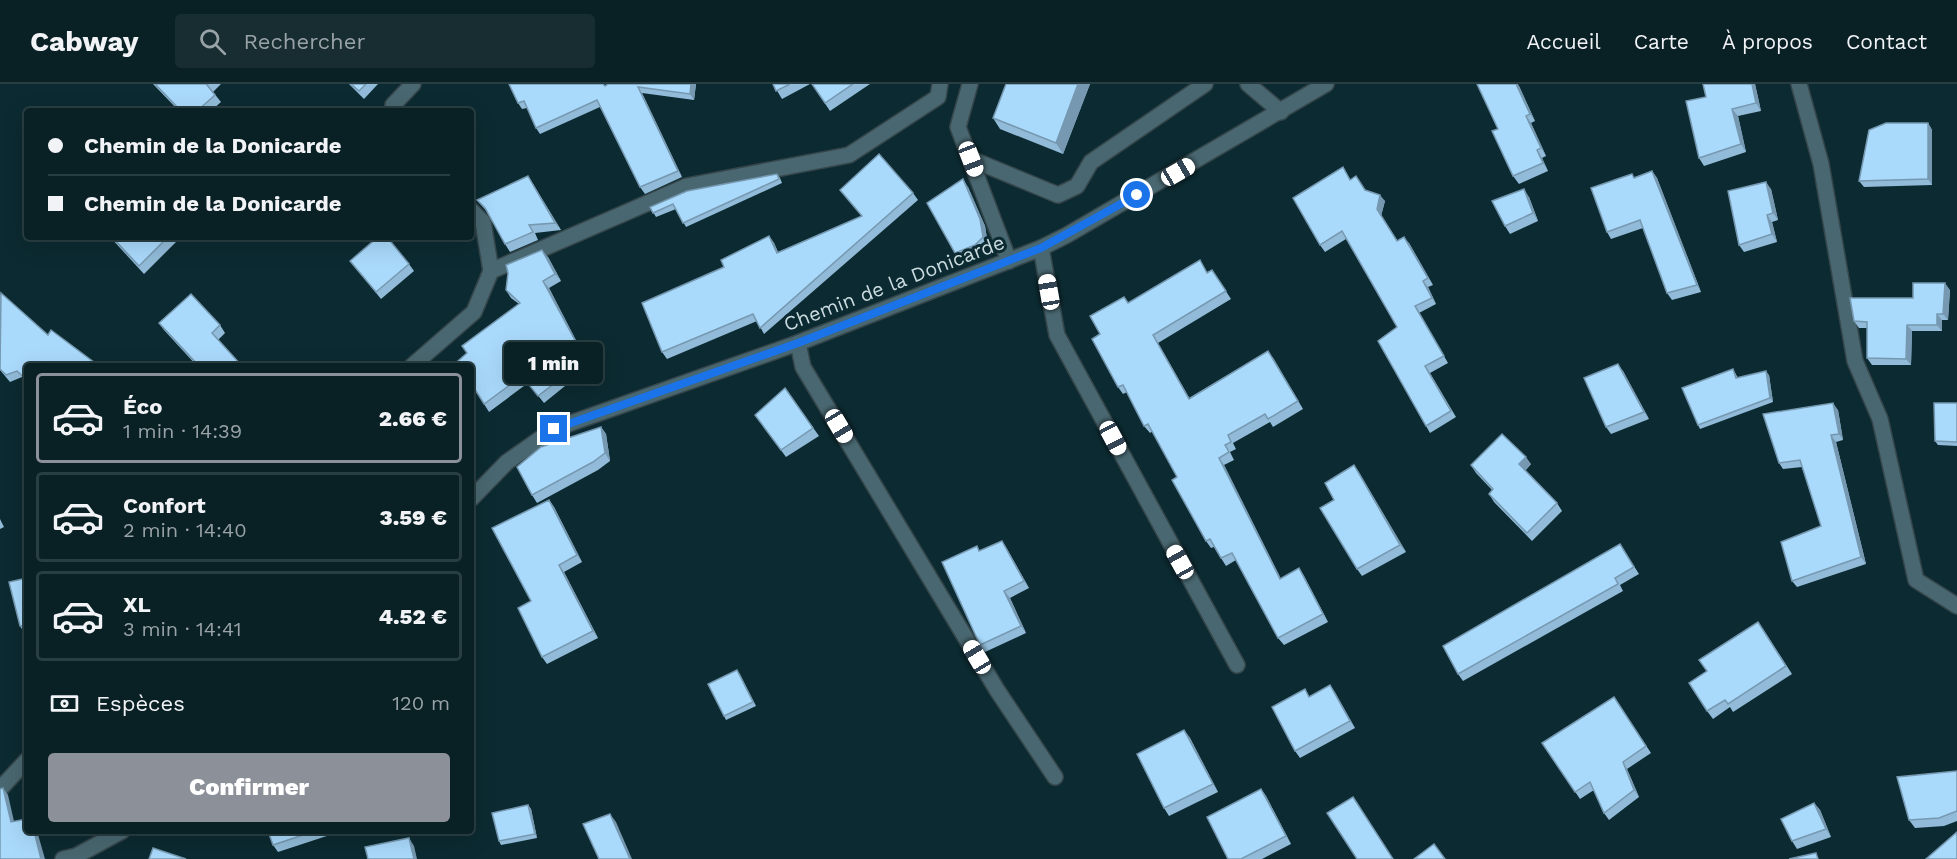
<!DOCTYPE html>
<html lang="fr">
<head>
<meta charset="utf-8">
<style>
	:root { --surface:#092025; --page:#172d32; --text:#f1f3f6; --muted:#99a3a7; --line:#293e42; --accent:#8c9099 }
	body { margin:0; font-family:"Work Sans",sans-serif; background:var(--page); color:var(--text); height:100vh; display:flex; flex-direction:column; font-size:22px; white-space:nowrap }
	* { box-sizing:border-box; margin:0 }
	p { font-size:20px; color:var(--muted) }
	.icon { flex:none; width:33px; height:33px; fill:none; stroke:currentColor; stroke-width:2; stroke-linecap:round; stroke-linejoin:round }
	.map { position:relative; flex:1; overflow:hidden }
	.panel { position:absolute; left:24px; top:279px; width:450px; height:471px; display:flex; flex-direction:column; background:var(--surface); border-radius:6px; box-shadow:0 6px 24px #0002,0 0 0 2px var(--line) }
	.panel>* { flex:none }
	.top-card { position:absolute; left:24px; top:24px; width:450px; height:132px; border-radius:6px; box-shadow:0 6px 24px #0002,0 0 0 2px var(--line); display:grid; align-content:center; height:132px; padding:0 24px; background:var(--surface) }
	.end { position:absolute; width:27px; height:27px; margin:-14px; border:8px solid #1a73e8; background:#fff; box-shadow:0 0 0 3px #fff }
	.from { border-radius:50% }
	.bubble { position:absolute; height:42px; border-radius:6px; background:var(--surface); box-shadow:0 6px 24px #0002,0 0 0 2px var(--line); font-size:20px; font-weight:800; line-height:42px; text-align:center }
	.car { position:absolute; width:18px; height:36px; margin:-18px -9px; border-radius:8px; box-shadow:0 0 4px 2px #0007; background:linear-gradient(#fff 24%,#345 0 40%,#fff 0 76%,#345 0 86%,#fff 0) }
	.top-card b { display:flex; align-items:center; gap:21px; height:57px; font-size:22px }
	.top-card b+b { border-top:2px solid var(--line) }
	.top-card i { width:15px; height:15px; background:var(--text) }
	ul { padding:10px 0 0; list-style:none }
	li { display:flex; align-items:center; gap:18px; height:90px; margin:0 12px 9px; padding:0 12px; border:3px solid var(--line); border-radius:6px }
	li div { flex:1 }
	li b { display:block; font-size:22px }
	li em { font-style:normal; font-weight:800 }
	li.active { border-color:var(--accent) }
	li>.icon { width:54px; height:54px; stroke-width:1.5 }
	.pay { display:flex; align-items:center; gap:15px; height:66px; padding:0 24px; font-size:22px }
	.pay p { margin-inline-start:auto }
	.button { display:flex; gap:12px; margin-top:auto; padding:12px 24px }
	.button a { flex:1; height:69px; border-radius:6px; background:var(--accent); color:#fff; font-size:24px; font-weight:800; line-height:69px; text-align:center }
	header { display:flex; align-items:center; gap:36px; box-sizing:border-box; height:84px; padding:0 30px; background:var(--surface); border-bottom:2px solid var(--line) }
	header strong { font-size:28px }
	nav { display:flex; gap:33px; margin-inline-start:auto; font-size:21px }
	.search { width:420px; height:54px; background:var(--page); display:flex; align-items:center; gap:15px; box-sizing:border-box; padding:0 21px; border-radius:6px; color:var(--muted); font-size:22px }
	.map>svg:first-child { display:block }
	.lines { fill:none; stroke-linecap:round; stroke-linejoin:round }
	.minor-casing { stroke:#35464b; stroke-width:18 }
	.minor { stroke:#496770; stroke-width:15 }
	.wall { fill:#91bbd8 }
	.shaded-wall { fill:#7698b0 }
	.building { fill:#a9d9fb; stroke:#7698b0; stroke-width:1.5 }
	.route { stroke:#1a73e8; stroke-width:8 }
	.labels { text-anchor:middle; stroke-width:6; stroke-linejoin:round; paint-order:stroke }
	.street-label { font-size:20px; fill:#cadbdf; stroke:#0c2a31 }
</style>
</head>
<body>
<header>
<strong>Cabway</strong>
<div class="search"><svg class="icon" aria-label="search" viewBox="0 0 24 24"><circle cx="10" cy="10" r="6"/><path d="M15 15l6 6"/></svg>Rechercher</div>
<nav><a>Accueil</a><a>Carte</a><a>À propos</a><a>Contact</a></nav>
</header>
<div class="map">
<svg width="1957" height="775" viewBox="0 0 1957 775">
	<rect width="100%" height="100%" fill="#0c2a31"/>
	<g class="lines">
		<defs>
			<g id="minor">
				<polyline points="970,0 958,43 1009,177"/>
				<polyline points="1248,0 1281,28"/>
				<polyline points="1799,0 1821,80 1855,277 1880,335 1916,496 1957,522"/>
				<polyline points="393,27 393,21 413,0"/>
				<polyline points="971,75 1058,111 1077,102 1091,78 1205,0"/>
				<polyline points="471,126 483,138 491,187"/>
				<polyline points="1041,164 1057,251 1237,581"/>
				<polyline points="798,259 803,283 997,606 1055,693"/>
				<polyline points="412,282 474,228 491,187 687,102 849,71 938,13 940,0"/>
				<polyline points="471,415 507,378 554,345 798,259 1041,164 1067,151 1326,0"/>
				<polyline points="0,705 27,676"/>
				<polyline points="63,775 76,772 122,747"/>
			</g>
		</defs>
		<!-- minor casing -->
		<use href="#minor" class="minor-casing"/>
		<!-- minor -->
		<use href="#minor" class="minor"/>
	</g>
	<!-- wall -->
	<g class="wall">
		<polygon points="153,0 221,0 213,8 221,18 211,27 179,27"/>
		<polygon points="349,0 378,0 364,15"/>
		<polygon points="509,0 605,2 608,0 696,0 694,16 642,9 682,93 645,110 640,103 600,23 540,50 536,44 527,24 522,25 518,19"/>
		<polygon points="773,0 810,0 782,15"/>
		<polygon points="812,0 870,0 830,27"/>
		<polygon points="1090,0 1063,70 1000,45 993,34"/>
		<polygon points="1703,0 1755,0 1761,27 1738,32 1746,68 1704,82 1699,74 1706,13"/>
		<polygon points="1519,2 1535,37 1531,39 1546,72 1542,74 1548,87 1519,100 1513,92 1498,45"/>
		<polygon points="1928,39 1932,46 1932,101 1864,103 1859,97"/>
		<polygon points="1652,87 1657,94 1701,208 1672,216 1667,209 1643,144 1611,155 1607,148 1635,93"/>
		<polygon points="777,90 780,94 782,99 686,143 676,125 656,133 650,123"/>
		<polygon points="1347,90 1350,95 1366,107 1385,117 1381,132 1397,156 1409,159 1433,201 1428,203 1436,220 1419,229 1448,279 1430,289 1456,333 1430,349 1426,342 1397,243 1346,155 1325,168 1320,161"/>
		<polygon points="533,100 561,146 535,149 538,156 510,168 505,160 488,129 477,116"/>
		<polygon points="968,103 985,142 988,161 980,168 960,176 955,169"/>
		<polygon points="1771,105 1778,136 1772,138 1777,158 1744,168 1739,161"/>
		<polygon points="840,106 913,109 918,116 764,250 757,237 667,275 662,268 724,183 769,152 774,159 778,168 862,132"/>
		<polygon points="1529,113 1538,137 1510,150 1505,142"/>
		<polygon points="110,153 178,153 179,155 144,190"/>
		<polygon points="548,173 561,197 549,204 582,268 556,282 565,302 544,319 528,299 489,328 484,320 467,269 519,220 511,214 506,206"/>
		<polygon points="350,177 409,180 414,187 381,215"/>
		<polygon points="1212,186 1231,215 1158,259 1189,314 1268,267 1303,325 1273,343 1270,338 1233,359 1236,365 1230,368 1234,376 1224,381 1281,495 1299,484 1304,492 1328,538 1284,561 1278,554 1236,476 1226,482 1214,463 1211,464 1206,457 1177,393 1153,347 1150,349 1144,342 1127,308 1123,310 1118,303 1128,219"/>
		<polygon points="1950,206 1948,236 1942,236 1942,247 1912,247 1911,281 1872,281 1867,274 1867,244 1859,244 1854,237 1913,214"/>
		<polygon points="0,210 48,251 95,279 97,282 27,282 27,298 22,293 10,298 0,286"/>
		<polygon points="159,239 220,241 225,249 218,256 242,282 197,282 164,246"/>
		<polygon points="1733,285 1738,294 1769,291 1773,318 1700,345 1698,341"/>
		<polygon points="1623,287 1649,335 1611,350 1606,343"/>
		<polygon points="785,304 819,352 786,373 755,331"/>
		<polygon points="1957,319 1957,362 1938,361 1935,357"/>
		<polygon points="1838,326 1843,356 1836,358 1866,480 1797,503 1792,497 1821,442 1802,383 1783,385 1779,379"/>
		<polygon points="601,343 606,350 610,377 598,386 537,419 532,411"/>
		<polygon points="1531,380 1525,387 1557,419 1562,427 1532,457 1494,418 1489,410 1492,406 1476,389 1471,381"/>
		<polygon points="1354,381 1406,468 1362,492 1357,485 1334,416"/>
		<polygon points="549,416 554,423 582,478 564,488 598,554 547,580 542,573 531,517"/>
		<polygon points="0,435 4,443 0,445"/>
		<polygon points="1002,457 1007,465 1029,504 1010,514 1026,549 985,568 980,561 977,462 980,467"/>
		<polygon points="1620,460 1639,490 1620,501 1623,507 1463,597 1458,590"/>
		<polygon points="27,494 27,550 25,550 20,542"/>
		<polygon points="1763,545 1792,590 1733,628 1730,623 1713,635 1707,627 1707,587"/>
		<polygon points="737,586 756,622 726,636 724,632"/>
		<polygon points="1330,601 1355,644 1300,674 1295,667 1310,612"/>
		<polygon points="1614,613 1651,669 1627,685 1639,713 1609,736 1604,729 1594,706 1580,715 1542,659"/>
		<polygon points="1184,646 1190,654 1218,708 1169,732 1164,724"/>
		<polygon points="1957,687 1957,737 1944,742 1915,744 1909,736"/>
		<polygon points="1261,705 1266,712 1291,760 1262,775 1228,775"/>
		<polygon points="1814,719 1820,726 1831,753 1797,765 1792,757"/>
		<polygon points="528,721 531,725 537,754 501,761 499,757"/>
		<polygon points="268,747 342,747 278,768 273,761"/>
	</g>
	<!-- shaded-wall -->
	<g class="shaded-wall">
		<polygon points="691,0 696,0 694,16 690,10"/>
		<polygon points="1078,0 1090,0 1063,70 1056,59"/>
		<polygon points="1516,0 1518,0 1519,2 1535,37 1530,30"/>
		<polygon points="1752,0 1755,0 1761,27 1756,19"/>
		<polygon points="638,3 642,9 682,93 678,87"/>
		<polygon points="1732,25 1738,32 1746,68 1741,60"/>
		<polygon points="1526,32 1531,39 1546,72 1541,64"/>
		<polygon points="1928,39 1932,46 1932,101 1928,95"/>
		<polygon points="1537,66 1542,74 1548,87 1543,79"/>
		<polygon points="1652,87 1657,94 1701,208 1697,201"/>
		<polygon points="528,92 533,100 561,146 555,139"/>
		<polygon points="963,95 968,103 985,142 988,161 983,153"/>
		<polygon points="1766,98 1771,105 1778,136 1773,129"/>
		<polygon points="1524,105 1529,113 1538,137 1533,129"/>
		<polygon points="1380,111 1385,117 1381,132 1377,125"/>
		<polygon points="1767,131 1772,138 1777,158 1772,150"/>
		<polygon points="769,152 774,159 781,175 777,169"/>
		<polygon points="1404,153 1409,159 1433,201 1428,194"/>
		<polygon points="542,166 548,173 561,197 555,190"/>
		<polygon points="543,197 549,204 582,268 577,260"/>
		<polygon points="1423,197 1428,203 1436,220 1432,214"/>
		<polygon points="1945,199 1950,206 1948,236 1943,230"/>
		<polygon points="1937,230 1942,236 1942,247 1937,241"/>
		<polygon points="1907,241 1912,247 1911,281 1906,275"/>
		<polygon points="1153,251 1158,259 1194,322 1189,315"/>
		<polygon points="1268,267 1274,275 1303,325 1298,317"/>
		<polygon points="551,275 556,282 565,302 560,295"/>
		<polygon points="1618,280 1623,287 1649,335 1644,328"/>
		<polygon points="1766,287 1769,291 1773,318 1770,314"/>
		<polygon points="1833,319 1838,326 1843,356 1839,350"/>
		<polygon points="601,343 606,350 610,377 605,369"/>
		<polygon points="1831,351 1836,358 1866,480 1861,473"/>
		<polygon points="1526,373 1531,380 1524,388 1519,380"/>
		<polygon points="1219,374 1224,381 1285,503 1280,495"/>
		<polygon points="1354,381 1359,388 1406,468 1400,461"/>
		<polygon points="549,416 554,423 582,478 577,471"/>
		<polygon points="1002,457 1007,465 1029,504 1024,497"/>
		<polygon points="559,481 564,488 598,554 593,547"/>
		<polygon points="1299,484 1304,492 1328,538 1323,530"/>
		<polygon points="1004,507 1010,514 1026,549 1021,542"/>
		<polygon points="737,586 740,590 756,622 753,618"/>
		<polygon points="1330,601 1335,608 1355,644 1350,637"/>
		<polygon points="1184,646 1190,654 1218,708 1213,700"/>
		<polygon points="1623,678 1627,685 1639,713 1634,706"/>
		<polygon points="3,704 8,711 16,746 11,738"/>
		<polygon points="1261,705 1266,712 1291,760 1286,752"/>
		<polygon points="1814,719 1820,726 1831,753 1826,745"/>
		<polygon points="528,721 531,725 537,754 535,750"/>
		<polygon points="610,730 616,738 632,775 630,775"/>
		<polygon points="34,747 37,747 45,775 41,775"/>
		<polygon points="409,754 414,762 417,775 414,775"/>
	</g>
	<!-- building -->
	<g class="building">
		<polygon points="155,0 208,0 207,1 215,11 197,27 181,27"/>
		<polygon points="351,0 366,0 359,7"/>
		<polygon points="509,0 603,0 605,2 608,0 691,0 690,10 638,3 678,87 640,103 597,16 536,44 524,17 518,19"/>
		<polygon points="773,0 790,0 776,7"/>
		<polygon points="812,0 853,0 825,19"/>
		<polygon points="1006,0 1078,0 1056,59 993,34"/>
		<polygon points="1477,0 1516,0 1530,30 1526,32 1541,64 1537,66 1543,79 1513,92 1492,47 1498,45"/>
		<polygon points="1703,0 1752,0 1756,19 1732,25 1741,60 1699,74 1686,17 1706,13"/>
		<polygon points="1886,39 1928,39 1928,95 1859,97 1869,46"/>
		<polygon points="879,70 913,109 760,244 753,230 662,268 642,219 724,183 721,176 769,152 777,169 862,132 840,106"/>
		<polygon points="1343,83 1350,96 1356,92 1365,106 1380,111 1377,125 1397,157 1404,153 1428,194 1423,197 1432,214 1415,222 1444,272 1425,282 1451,327 1426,342 1378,257 1397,243 1342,147 1320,161 1293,114"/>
		<polygon points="1652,87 1697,201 1667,209 1640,136 1607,148 1591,104 1632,90 1634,94"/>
		<polygon points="777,90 779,95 683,139 673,120 653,129 650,123 687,107"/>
		<polygon points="528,92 555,139 529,141 533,148 505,160 485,124 477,116"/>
		<polygon points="963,95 980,135 983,153 975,161 955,169 927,119"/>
		<polygon points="1766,98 1773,129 1767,131 1772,150 1739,161 1728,107"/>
		<polygon points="1524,105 1533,129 1505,142 1492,117"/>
		<polygon points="112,153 168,153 139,182"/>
		<polygon points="378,153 387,153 409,180 376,208 350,177"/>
		<polygon points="542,166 555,190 543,197 577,260 551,275 560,295 538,312 522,292 484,320 471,299 471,282 461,282 458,277 467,269 462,262 520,219 506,206 508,189 506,181"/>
		<polygon points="1200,176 1207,189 1212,186 1226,207 1153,251 1189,315 1268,267 1298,317 1268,335 1265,330 1228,351 1231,358 1225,361 1229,368 1219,374 1280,495 1299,484 1323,530 1278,554 1232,469 1221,474 1210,455 1206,457 1172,396 1177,393 1148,340 1144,342 1123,301 1118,303 1092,255 1100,250 1090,232 1124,213 1128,219"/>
		<polygon points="1913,199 1945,199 1943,230 1937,230 1937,241 1907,241 1906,275 1867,274 1867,238 1854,237 1850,214 1913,214"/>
		<polygon points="1,209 48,251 51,246 95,279 93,282 27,282 27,296 17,287 6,291 0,285"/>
		<polygon points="191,210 220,241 212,249 242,282 199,282 159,239"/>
		<polygon points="1618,280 1644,328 1606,343 1584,294"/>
		<polygon points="1733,285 1736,294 1766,287 1770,314 1698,341 1682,304"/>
		<polygon points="785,304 813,344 781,366 755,331"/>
		<polygon points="1833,319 1839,350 1831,351 1861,473 1792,497 1781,458 1821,442 1800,376 1779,379 1763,330"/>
		<polygon points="1934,319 1957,319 1957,358 1935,357"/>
		<polygon points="601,343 605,369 593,378 532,411 517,383 541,363"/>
		<polygon points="1502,350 1526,373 1519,380 1557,419 1527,449 1489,410 1493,405 1471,381"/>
		<polygon points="1354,381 1400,461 1357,485 1320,424 1334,416 1325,399"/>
		<polygon points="549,416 577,471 559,481 593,547 542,573 518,524 531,517 492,444"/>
		<polygon points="1002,457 1024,497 1004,507 1021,542 980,561 942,478 977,462 979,467"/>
		<polygon points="1620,460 1634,483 1615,494 1618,500 1458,590 1443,562"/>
		<polygon points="27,494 27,541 20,542 9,498"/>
		<polygon points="1758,538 1786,582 1728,620 1725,616 1707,627 1689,599 1707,587 1699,576"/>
		<polygon points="737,586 753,618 724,632 708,600"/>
		<polygon points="1330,601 1350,637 1295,667 1272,623 1305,605 1309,613"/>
		<polygon points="1614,613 1646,662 1623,678 1634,706 1604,729 1590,698 1575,708 1542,659"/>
		<polygon points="1184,646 1213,700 1164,724 1137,670"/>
		<polygon points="1957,687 1957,727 1939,734 1909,736 1897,693"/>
		<polygon points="3,704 11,738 27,735 27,747 34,747 41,775 0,775 0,705"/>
		<polygon points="1261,705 1286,752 1241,775 1228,775 1207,733"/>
		<polygon points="1353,713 1393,775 1357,775 1327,729"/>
		<polygon points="1814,719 1826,745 1792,757 1781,735"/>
		<polygon points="528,721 535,750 499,757 492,729"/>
		<polygon points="610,730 630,775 599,775 583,740"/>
		<polygon points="268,747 315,747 273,761"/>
		<polygon points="1957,748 1957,775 1926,775"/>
		<polygon points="409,754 414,775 368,775 365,763"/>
		<polygon points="1434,760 1445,775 1414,775"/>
		<polygon points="153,764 186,775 149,775"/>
		<polygon points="1816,769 1818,775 1789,775"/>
	</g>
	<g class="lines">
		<!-- route -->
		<polyline class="route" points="554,345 798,259 1041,164 1137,111"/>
	</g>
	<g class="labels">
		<!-- street labels -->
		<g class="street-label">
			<text transform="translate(894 199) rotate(-21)" y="7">Chemin de la Donicarde</text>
		</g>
	</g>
</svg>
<i class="end from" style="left:1137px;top:111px"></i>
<i class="end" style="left:554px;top:345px"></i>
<div class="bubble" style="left:504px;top:258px;width:99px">1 min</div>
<i class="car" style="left:971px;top:75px;rotate:159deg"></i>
<i class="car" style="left:1178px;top:88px;rotate:60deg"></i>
<i class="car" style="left:1049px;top:208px;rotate:350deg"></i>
<i class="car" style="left:839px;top:342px;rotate:149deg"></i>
<i class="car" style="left:1113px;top:354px;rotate:152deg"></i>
<i class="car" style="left:1180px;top:478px;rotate:331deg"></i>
<i class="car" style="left:977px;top:573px;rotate:329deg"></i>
<div class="top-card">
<b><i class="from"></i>Chemin de la Donicarde</b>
<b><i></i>Chemin de la Donicarde</b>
</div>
<section class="panel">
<ul>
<li class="active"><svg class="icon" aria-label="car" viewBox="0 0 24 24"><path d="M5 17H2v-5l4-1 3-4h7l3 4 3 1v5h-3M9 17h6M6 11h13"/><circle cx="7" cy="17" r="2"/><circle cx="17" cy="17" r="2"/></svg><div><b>Éco</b><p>1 min · 14:39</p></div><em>2.66 €</em></li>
<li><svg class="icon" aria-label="car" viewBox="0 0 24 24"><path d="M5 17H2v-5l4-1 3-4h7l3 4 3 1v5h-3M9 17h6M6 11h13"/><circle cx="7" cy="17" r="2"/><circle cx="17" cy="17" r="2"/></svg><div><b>Confort</b><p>2 min · 14:40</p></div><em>3.59 €</em></li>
<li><svg class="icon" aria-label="car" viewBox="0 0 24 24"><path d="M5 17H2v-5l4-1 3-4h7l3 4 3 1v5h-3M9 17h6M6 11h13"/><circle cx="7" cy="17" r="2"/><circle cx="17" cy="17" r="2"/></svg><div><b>XL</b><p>3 min · 14:41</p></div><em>4.52 €</em></li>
</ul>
<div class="pay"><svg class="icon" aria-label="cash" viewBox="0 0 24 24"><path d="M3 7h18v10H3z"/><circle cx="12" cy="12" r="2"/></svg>Espèces<p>120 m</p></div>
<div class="button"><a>Confirmer</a></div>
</section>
</div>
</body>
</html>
